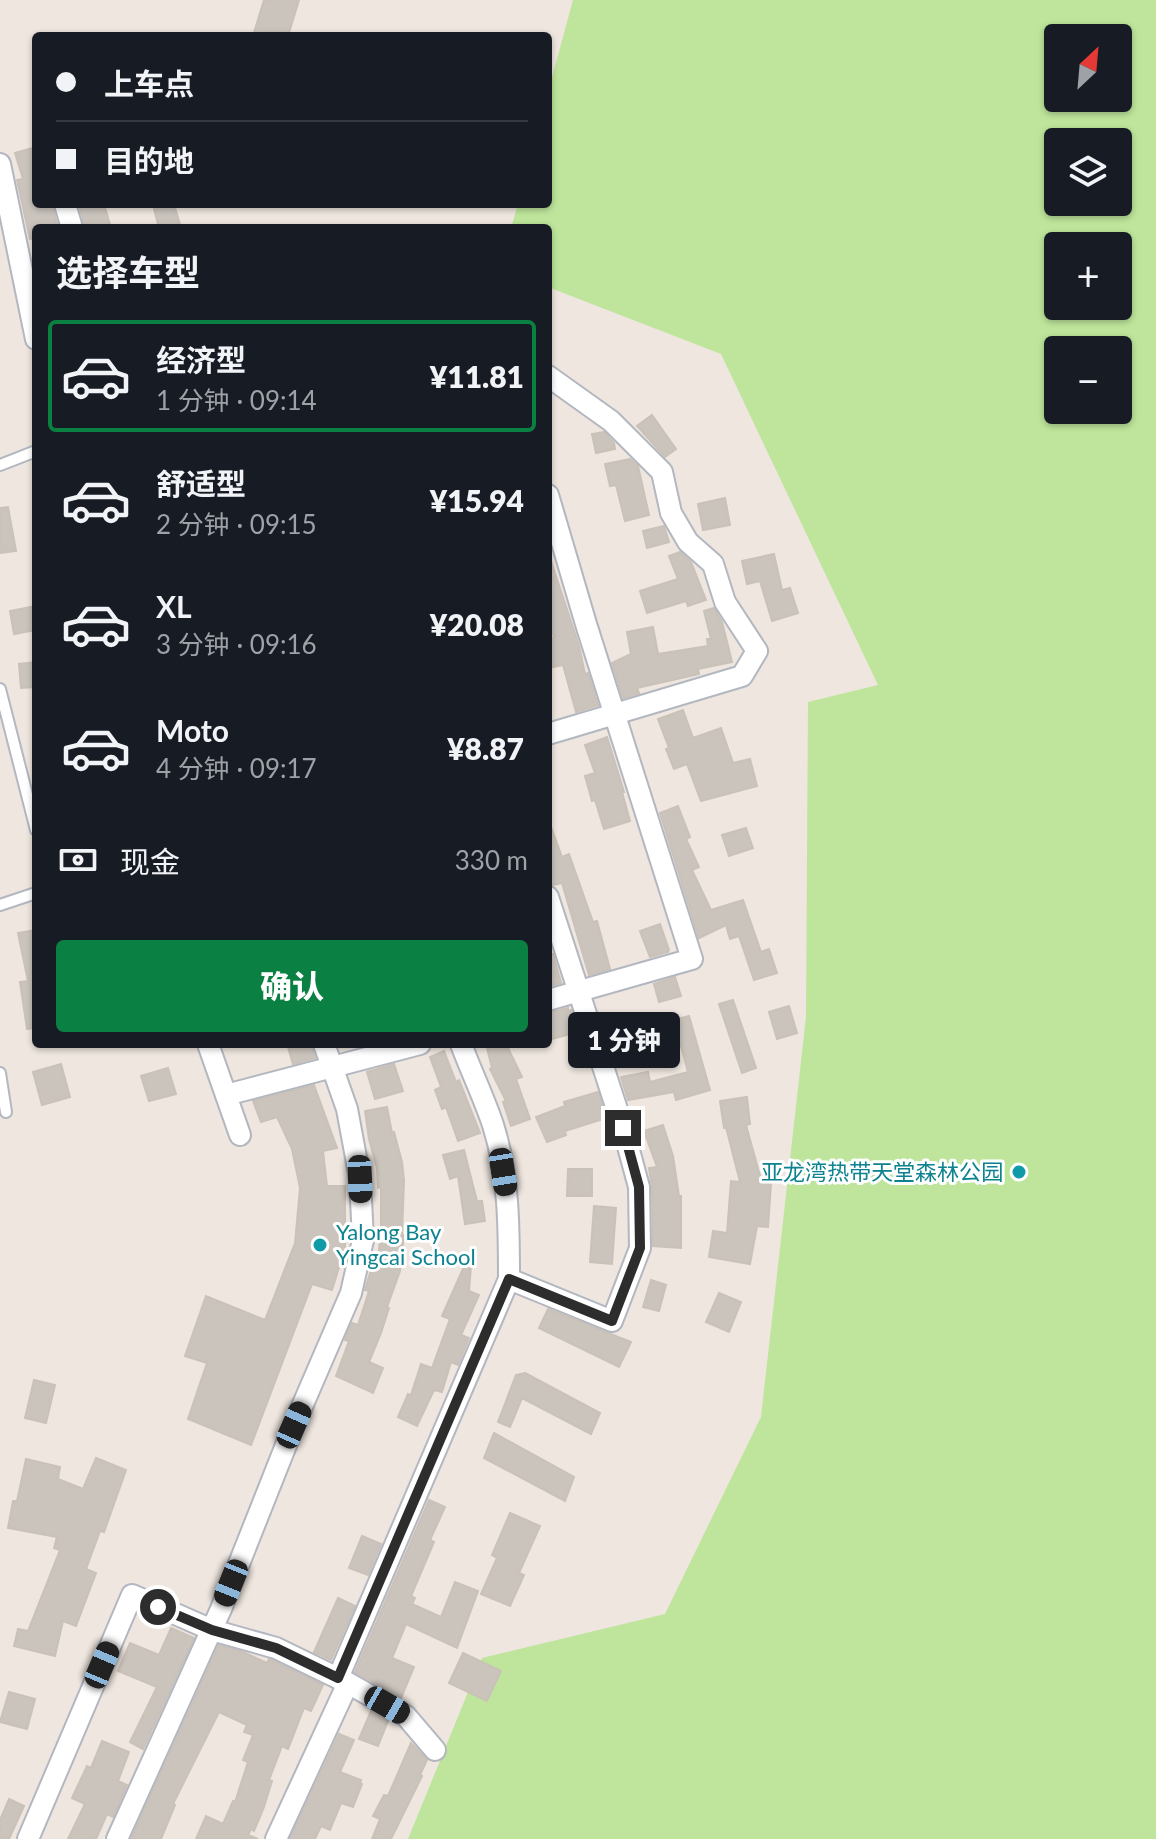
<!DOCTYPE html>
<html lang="zh">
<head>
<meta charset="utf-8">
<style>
	:root { --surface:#171b24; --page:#242831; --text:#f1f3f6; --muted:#9ea1a6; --line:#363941; --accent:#0b8043 }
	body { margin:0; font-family:Lato,"Noto Sans SC",sans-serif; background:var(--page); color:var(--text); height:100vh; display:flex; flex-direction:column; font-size:30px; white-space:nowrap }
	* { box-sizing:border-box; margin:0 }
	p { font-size:26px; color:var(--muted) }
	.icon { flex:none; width:44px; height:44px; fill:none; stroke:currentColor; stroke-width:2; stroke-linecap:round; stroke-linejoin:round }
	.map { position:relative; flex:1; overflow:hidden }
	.panel { position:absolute; left:32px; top:224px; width:520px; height:824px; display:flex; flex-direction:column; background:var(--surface); border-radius:8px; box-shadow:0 2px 6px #0004 }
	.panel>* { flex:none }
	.hud { position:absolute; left:32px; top:32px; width:520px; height:176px; border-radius:8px; box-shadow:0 2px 6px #0004; display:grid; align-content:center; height:176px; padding:0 24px; background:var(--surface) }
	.needle { width:52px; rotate:26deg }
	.fabs { position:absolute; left:1044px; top:24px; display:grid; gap:16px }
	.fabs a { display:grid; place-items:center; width:88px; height:88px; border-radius:8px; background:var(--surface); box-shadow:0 2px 6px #0004; font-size:40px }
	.end { position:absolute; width:36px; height:36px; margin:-18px; border:10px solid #2d2d2d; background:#fff; box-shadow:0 0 0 4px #fff }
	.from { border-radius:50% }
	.bubble { position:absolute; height:56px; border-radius:8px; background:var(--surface); box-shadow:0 2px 6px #0004; font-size:26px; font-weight:800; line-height:56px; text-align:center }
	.car { position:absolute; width:24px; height:48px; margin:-24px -12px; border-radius:10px; box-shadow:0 0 6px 2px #0007; background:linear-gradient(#222 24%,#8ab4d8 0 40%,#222 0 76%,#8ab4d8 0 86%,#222 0) }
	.hud b { display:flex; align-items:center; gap:28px; height:76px; font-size:30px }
	.hud b+b { border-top:2px solid var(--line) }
	.hud i { width:20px; height:20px; background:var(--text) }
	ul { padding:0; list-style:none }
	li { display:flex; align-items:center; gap:24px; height:112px; margin:0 16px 12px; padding:0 8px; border:4px solid transparent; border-radius:8px }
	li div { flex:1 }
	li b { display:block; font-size:30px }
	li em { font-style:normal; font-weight:800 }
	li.on { border-color:var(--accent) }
	li>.icon { width:72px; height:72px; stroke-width:1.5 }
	h2 { padding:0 24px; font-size:36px; line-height:96px }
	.pay { display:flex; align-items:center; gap:20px; height:88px; padding:0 24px; font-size:30px }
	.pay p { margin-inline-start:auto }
	.cta { display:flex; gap:16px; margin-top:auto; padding:16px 24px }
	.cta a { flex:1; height:92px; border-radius:8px; background:var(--accent); color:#fff; font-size:32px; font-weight:800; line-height:92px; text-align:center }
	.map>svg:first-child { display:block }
	.green { fill:#bee59b; fill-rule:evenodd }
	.building { fill:#cac4bd; stroke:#cac1b8; stroke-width:2 }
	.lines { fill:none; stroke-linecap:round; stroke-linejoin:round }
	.service-casing { stroke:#b3b7c0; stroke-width:14 }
	.minor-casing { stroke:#b3b7c0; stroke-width:24 }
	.service { stroke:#fff; stroke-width:10 }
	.minor { stroke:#fff; stroke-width:20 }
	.route { stroke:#2d2d2d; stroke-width:10 }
	.culture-dot { fill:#0f9aa8; stroke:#fff; stroke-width:3 }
	.labels { text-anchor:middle; stroke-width:6; stroke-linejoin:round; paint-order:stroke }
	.culture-label { font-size:22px; fill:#0d838f; stroke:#fff; text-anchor:end }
</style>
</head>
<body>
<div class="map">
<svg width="1156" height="1839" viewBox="0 0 1156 1839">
	<rect width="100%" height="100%" fill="#eee6df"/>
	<!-- green -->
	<path class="green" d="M573,0H1156V1839H408L482,1658L665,1614L761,1417L806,1017L808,702L878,685L721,354L548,287V228H511L518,204H548V92ZM1058,38H1118V98H1058ZM1058,142H1118V202H1058ZM1058,246H1118V306H1058ZM1058,350H1118V410H1058Z"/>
	<!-- building -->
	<g class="building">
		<polygon points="264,0 299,0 288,36 253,36"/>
		<polygon points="36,147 36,204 52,204 58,228 36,228 36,238 30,239 17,180 23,179 15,153"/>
		<polygon points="79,204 104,204 111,228 85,228"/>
		<polygon points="174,204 181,228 159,228 154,209"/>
		<polygon points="652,415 676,449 665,457 637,426"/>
		<polygon points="604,432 614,443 615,449 596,453 592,434"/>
		<polygon points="630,459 638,466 649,515 625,521 616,485 610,486 605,464"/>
		<polygon points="725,498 730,525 703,530 698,504"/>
		<polygon points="8,507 16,551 0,553 0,508"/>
		<polygon points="664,526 669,542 647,548 643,531"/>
		<polygon points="680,552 691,562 706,600 688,606 686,601 647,613 640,591 678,579 669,556"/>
		<polygon points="774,554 782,590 790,588 798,613 772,621 760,581 747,584 742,561"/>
		<polygon points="548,561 551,561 579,646 585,674 588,673 598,705 576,712 563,665 548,668 548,639 554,637 548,619"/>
		<polygon points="36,606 36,630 14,634 10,611"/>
		<polygon points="714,608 722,622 732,662 698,669 699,674 637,688 639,693 623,698 612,663 631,654 627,632 653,627 658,654 708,646 707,639 711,639 704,611"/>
		<polygon points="36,662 36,687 21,688 19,664"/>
		<polygon points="683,710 693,738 721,728 733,763 750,759 757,786 701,801 687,764 674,769 666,749 669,748 658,719"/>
		<polygon points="607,737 624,792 622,792 630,821 604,829 595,800 592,801 585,776 595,773 585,745"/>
		<polygon points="678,806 690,837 686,839 699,867 692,870 711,910 743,900 761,952 769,949 777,973 754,980 739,936 730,939 726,925 699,938 660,813"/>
		<polygon points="548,824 550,824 562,857 569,854 593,922 597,921 610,969 589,975 562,883 553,885 548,884"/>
		<polygon points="746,828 753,848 729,856 722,835"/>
		<polygon points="660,924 669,950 668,952 650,957 640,931"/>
		<polygon points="36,930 36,1028 27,1029 20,982 28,981 18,933"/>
		<polygon points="548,954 553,954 561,983 548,986"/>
		<polygon points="675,977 681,996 659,1002 654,984"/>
		<polygon points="733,1000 756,1068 742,1073 719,1004"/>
		<polygon points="789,1006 797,1033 777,1039 769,1012"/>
		<polygon points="568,1008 568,1011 571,1010 577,1032 552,1039 548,1024 548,1013"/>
		<polygon points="689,1016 710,1090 676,1100 674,1092 628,1100 621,1077 648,1072 650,1082 688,1072 674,1020"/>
		<polygon points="287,1044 311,1044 315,1058 293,1064"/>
		<polygon points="486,1044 506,1044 522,1077 516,1079 530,1119 511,1126 503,1102 506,1101 490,1069 492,1068"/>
		<polygon points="444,1051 456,1082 459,1080 480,1133 458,1141 446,1107 442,1109 435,1090 441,1087 430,1057"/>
		<polygon points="61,1064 70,1097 42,1105 33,1072"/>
		<polygon points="394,1064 403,1091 375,1099 367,1072"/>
		<polygon points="168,1068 176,1094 149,1101 141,1076"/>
		<polygon points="314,1085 337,1148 323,1151 327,1186 345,1186 345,1248 332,1290 312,1284 251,1445 188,1419 207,1363 185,1356 206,1296 265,1320 295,1243 300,1188 292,1149 277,1117 261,1122 253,1101"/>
		<polygon points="598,1092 606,1118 565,1131 566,1135 547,1142 536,1117 565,1106 564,1102"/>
		<polygon points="747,1097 750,1124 746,1125 762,1183 771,1184 768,1227 757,1226 750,1264 709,1257 713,1231 727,1233 731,1181 740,1182 726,1127 724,1128 720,1101"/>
		<polygon points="387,1107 392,1133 394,1132 402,1162 404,1180 402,1235 404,1235 400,1271 387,1307 389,1308 381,1333 369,1362 383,1368 373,1393 336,1376 349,1341 345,1340 346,1337 352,1323 358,1325 369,1291 365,1290 373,1263 377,1265 381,1233 381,1187 378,1188 377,1168 369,1139 365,1111"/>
		<polygon points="663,1125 673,1156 679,1196 681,1196 681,1248 653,1246 652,1187 649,1168 657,1167 644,1131"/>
		<polygon points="464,1150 477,1201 482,1201 485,1221 465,1224 458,1176 450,1179 443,1155"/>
		<polygon points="568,1169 592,1169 592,1196 567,1196"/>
		<polygon points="594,1206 616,1208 612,1264 590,1262"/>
		<polygon points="470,1253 472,1253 469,1291 479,1295 461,1335 469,1338 458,1365 451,1362 442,1392 434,1390 417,1426 398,1417 408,1394 411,1395 421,1364 432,1368 450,1319 442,1316"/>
		<polygon points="651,1280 666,1285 659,1311 643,1307"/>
		<polygon points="719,1293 741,1302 729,1332 706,1322"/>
		<polygon points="548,1309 631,1342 619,1367 539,1328"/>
		<polygon points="525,1373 600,1413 591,1434 522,1398 510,1427 498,1422 516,1375"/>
		<polygon points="34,1380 55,1385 46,1423 25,1418"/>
		<polygon points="494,1433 574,1477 565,1501 484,1458"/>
		<polygon points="96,1458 126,1470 104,1532 100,1531 86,1569 96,1573 76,1626 63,1621 55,1656 14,1646 18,1629 28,1631 60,1550 54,1548 57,1537 8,1528 13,1501 17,1501 26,1459 60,1467 58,1479 83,1489"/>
		<polygon points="429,1500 445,1507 430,1540 434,1542 411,1596 415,1598 412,1604 441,1617 455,1582 478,1591 457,1648 406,1624 392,1658 414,1667 401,1698 355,1672"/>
		<polygon points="510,1513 540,1526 519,1573 524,1575 510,1606 481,1594 497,1558 492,1555"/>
		<polygon points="362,1536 381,1544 368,1575 349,1568"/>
		<polygon points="338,1598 355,1606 331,1660 314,1652"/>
		<polygon points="171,1628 194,1638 143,1749 130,1742 157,1687 118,1671 130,1643 159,1655"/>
		<polygon points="219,1645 243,1652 267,1663 269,1659 271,1660 323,1685 311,1711 304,1708 288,1749 282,1746 269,1780 272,1781 264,1807 254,1831 251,1829 248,1835 258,1839 196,1839 206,1816 223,1824 233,1801 235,1802 248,1762 243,1760 253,1735 244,1732 247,1725 219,1712 173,1804 175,1805 161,1839 131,1839"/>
		<polygon points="463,1653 501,1671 487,1701 449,1683"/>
		<polygon points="9,1692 35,1699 27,1729 0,1722"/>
		<polygon points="371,1711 388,1721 378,1746 359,1739"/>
		<polygon points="339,1734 354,1740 340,1772 361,1780 360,1783 362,1784 353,1807 341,1803 330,1830 321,1826 315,1839 290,1839"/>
		<polygon points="102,1741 129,1752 118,1781 127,1785 113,1817 107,1814 96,1839 68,1839 85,1804 72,1798 87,1766 91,1768"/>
		<polygon points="411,1743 427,1760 420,1775 422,1776 391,1839 372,1839 380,1819 373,1816 384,1795 388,1796"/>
		<polygon points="9,1799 24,1806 9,1839 0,1839 0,1820"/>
	</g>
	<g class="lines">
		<defs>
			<g id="service">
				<polyline points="0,465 36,451"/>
				<polyline points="0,689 36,830"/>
				<polyline points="0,905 36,893"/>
				<polyline points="0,1073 6,1112"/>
			</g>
			<g id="minor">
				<polyline points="0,164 36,339"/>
				<polyline points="65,204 72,228"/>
				<polyline points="548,376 611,421 662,472 671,513 688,542 713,564 725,602 757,651 742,676 548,734"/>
				<polyline points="548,495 586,624 692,959 548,1000"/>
				<polyline points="208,1044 240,1135"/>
				<polyline points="226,1095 420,1044"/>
				<polyline points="509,1279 612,1321 640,1248 639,1187 623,1128 548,897"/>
				<path d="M338,1678L509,1279C509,1228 509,1175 493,1125C484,1098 471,1071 461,1044"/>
				<polyline points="28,1839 132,1595 212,1630 276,1648 348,1683 406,1716 435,1750"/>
				<polyline points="117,1839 221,1609 294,1425 351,1293 363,1240 360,1179 347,1109 324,1044"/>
				<polyline points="276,1839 348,1683"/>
			</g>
		</defs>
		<!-- service casing -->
		<use href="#service" class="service-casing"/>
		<!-- minor casing -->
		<use href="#minor" class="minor-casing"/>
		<!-- service -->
		<use href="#service" class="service"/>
		<!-- minor -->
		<use href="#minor" class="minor"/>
	</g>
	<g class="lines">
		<!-- route -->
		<polyline class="route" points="158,1607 212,1630 276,1648 338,1678 509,1279 612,1321 640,1248 639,1187 623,1128"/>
	</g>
	<!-- markers -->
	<g class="culture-dot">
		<circle cx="1019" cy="1172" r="8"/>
		<circle cx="320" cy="1245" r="8"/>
	</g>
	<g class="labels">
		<!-- culture labels -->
		<g class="culture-label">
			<text x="1003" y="1180">亚龙湾热带天堂森林公园</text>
			<text x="336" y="1240" text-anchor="start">Yalong Bay<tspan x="336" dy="25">Yingcai School</tspan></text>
		</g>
	</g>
</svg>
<div class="fabs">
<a><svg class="needle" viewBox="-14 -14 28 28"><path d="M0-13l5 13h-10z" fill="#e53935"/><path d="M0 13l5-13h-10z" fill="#9ea1a6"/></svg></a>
<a><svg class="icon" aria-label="layers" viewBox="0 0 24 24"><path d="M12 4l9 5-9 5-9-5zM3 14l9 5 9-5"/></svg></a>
<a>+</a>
<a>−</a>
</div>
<i class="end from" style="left:158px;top:1607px"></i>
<i class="end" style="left:623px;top:1128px"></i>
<div class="bubble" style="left:568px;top:1012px;width:112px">1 分钟</div>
<i class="car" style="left:503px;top:1172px;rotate:171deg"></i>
<i class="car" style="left:360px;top:1179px;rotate:178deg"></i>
<i class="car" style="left:294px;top:1425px;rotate:24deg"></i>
<i class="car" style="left:231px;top:1583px;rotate:202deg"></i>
<i class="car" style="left:102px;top:1665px;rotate:23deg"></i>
<i class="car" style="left:387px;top:1705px;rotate:120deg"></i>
<div class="hud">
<b><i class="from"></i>上车点</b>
<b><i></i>目的地</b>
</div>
<section class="panel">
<h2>选择车型</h2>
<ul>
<li class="on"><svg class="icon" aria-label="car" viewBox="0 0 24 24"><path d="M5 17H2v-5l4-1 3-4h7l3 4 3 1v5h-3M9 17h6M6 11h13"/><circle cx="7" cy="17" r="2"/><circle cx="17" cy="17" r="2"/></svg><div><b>经济型</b><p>1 分钟 · 09:14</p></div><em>¥11.81</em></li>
<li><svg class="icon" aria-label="car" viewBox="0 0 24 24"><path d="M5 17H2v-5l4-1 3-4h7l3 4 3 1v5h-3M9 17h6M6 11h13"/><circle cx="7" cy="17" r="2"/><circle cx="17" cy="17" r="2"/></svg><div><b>舒适型</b><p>2 分钟 · 09:15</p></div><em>¥15.94</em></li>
<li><svg class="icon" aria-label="car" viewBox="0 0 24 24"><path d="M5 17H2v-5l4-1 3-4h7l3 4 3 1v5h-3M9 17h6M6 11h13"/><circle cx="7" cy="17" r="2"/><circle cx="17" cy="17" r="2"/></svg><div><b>XL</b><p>3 分钟 · 09:16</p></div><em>¥20.08</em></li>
<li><svg class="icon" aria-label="car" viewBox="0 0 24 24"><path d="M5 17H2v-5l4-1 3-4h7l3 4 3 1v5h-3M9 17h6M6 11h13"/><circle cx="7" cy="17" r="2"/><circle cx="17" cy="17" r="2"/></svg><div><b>Moto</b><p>4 分钟 · 09:17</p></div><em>¥8.87</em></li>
</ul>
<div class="pay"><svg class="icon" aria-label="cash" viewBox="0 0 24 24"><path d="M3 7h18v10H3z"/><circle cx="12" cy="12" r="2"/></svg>现金<p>330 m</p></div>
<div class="cta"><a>确认</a></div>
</section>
</div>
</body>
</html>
